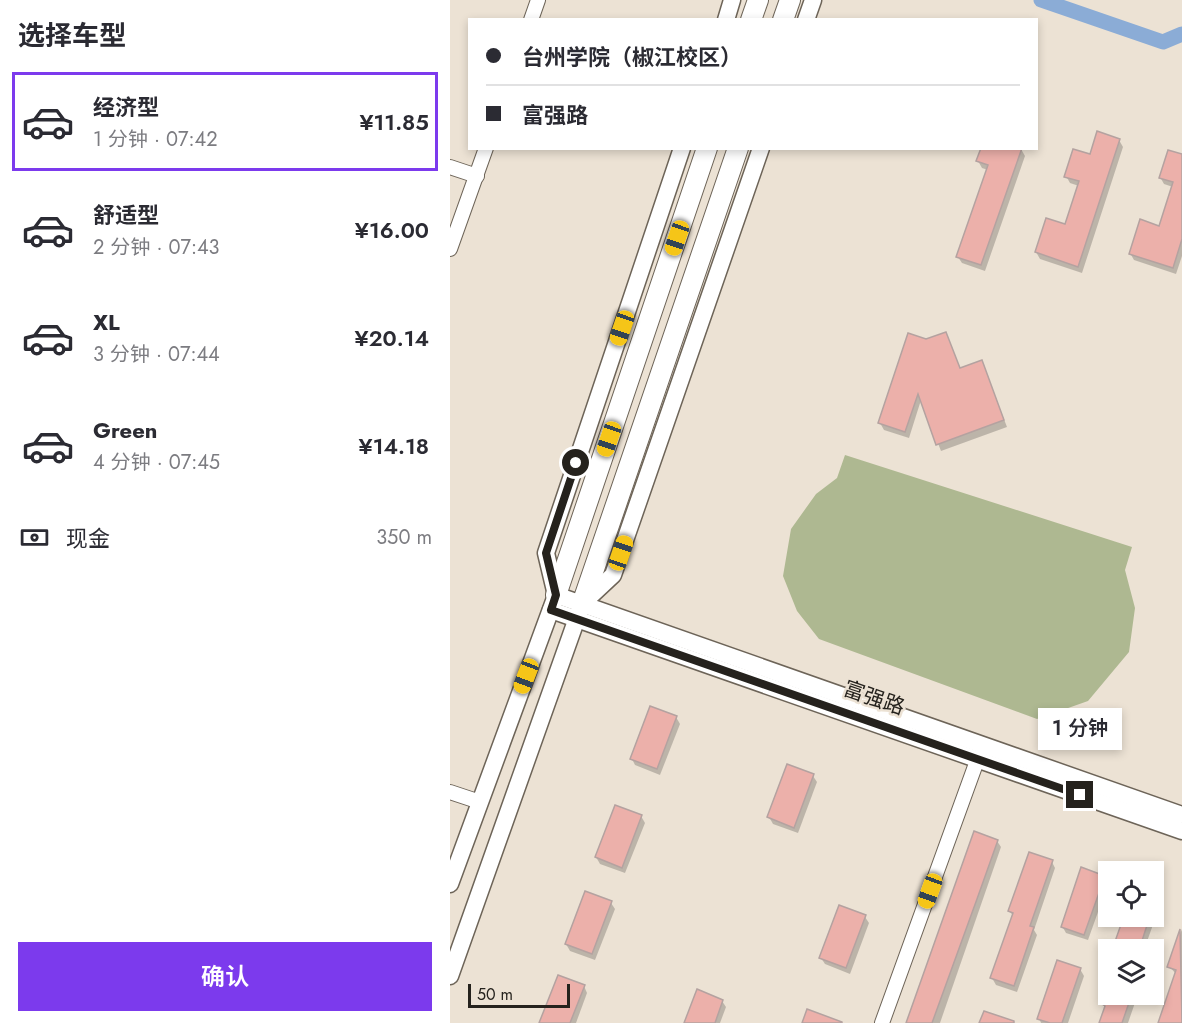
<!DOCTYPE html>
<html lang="zh">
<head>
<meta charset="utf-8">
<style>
	:root { --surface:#fff; --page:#f2f2f3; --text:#2b2b33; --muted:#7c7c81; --line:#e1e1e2; --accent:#7c3aed }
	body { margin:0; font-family:Jost,"Noto Sans SC",sans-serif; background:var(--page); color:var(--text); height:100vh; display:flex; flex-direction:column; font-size:22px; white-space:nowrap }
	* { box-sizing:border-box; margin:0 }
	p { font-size:20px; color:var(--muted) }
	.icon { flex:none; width:33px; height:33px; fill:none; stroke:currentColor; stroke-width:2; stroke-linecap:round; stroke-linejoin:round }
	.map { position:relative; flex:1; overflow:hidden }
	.sheet { display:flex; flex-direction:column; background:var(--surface); width:450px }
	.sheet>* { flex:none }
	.top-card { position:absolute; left:18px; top:18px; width:570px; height:132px; border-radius:0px; box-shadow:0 3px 9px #0003; display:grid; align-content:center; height:132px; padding:0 18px; background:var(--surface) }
	.tools { position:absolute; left:648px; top:861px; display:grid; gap:12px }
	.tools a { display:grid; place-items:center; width:66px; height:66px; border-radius:0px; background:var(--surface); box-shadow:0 3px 9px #0003; font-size:30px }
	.scale { position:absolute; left:18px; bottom:15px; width:102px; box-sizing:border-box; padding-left:6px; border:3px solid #25221d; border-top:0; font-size:16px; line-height:21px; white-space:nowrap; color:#25221d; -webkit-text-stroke:4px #ece2d4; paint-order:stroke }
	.end { position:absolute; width:27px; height:27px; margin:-14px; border:8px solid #25221d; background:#fff; box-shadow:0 0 0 3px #fff }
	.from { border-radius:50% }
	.bubble { position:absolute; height:42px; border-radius:0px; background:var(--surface); box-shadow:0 3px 9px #0003; font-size:20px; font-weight:600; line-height:42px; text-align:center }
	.car { position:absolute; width:18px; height:36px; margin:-18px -9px; border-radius:8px; box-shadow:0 0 4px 2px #0007; background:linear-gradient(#f5c518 24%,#345 0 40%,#f5c518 0 76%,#345 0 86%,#f5c518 0) }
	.top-card b { display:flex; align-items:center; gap:21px; height:57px; font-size:22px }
	.top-card b+b { border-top:2px solid var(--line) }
	.top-card i { width:15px; height:15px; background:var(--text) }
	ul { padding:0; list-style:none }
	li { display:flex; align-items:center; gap:18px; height:99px; margin:0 12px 9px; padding:0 6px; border:3px solid transparent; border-radius:0px }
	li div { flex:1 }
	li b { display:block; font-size:22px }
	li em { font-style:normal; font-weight:600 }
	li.on { border-color:var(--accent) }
	li>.icon { width:54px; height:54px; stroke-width:1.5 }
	h2 { padding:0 18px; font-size:27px; line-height:72px }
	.pay { display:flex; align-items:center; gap:15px; height:66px; padding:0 18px; font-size:22px }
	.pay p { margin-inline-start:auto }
	.cta { display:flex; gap:12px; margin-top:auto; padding:12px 18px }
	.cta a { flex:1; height:69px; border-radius:0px; background:var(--accent); color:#fff; font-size:24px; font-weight:600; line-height:69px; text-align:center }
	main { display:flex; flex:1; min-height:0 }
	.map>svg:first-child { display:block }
	.green { fill:#aeb891 }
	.shadow { fill:#0003 }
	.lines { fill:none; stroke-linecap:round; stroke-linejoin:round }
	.canal { stroke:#8bacd6; stroke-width:15 }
	.building { fill:#ecb0aa; stroke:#b4a2a0; stroke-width:1.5 }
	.minor-casing { stroke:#6d6458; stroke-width:16 }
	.major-casing { stroke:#6d6458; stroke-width:19 }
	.highway-casing { stroke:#6d6458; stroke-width:22 }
	.minor { stroke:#fff; stroke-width:14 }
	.major { stroke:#fff; stroke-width:16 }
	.highway { stroke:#fff; stroke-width:20 }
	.route { stroke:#25221d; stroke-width:8 }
	.labels { text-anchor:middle; stroke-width:5; stroke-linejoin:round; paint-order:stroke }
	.street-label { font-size:21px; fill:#25221d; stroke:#ece2d4 }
</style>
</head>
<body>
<main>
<section class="sheet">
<h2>选择车型</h2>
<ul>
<li class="on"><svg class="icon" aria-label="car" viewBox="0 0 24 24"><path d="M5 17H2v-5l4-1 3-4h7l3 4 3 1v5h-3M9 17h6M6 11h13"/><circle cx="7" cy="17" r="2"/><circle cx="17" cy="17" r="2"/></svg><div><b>经济型</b><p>1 分钟 · 07:42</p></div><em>¥11.85</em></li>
<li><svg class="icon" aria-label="car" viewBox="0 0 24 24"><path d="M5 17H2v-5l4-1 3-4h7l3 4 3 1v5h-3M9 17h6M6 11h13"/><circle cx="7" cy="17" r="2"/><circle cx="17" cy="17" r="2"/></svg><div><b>舒适型</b><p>2 分钟 · 07:43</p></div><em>¥16.00</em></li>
<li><svg class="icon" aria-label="car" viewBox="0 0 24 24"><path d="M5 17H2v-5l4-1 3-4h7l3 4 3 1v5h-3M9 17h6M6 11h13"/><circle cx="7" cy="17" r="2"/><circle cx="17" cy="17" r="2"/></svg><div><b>XL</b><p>3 分钟 · 07:44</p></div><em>¥20.14</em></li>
<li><svg class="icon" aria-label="car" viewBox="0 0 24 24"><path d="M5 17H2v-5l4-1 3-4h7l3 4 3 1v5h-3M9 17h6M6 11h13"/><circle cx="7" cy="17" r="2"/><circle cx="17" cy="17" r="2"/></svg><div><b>Green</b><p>4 分钟 · 07:45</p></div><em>¥14.18</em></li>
</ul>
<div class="pay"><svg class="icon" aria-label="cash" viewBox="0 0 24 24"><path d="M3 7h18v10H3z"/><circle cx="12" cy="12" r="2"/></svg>现金<p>350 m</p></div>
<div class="cta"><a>确认</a></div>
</section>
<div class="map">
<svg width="732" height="1023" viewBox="0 0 732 1023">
	<rect width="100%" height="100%" fill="#ece2d4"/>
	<!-- green -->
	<polygon class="green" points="395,455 682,547 675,570 685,608 679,652 638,701 587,719 369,639 347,611 333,576 341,529 366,494 387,478"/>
	<!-- shadow -->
	<g class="shadow">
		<polygon points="669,140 673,147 632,273 590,259 586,252 616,226 629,186 620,183 616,176"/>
		<polygon points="571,149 575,156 535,271 512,263 508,257 538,170 532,168 528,161"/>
		<polygon points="732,156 732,256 726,274 684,260 680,253 710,227 723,187 714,184 710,177"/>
		<polygon points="496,334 510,370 532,362 557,427 491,451 471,400 459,438 434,430 430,423 476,341"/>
		<polygon points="226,717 230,724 210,775 185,765 182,759"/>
		<polygon points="363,776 367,782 348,833 323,824 319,817"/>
		<polygon points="191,816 195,823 175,873 150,864 146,857"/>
		<polygon points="547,841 551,847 490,1023 458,1023"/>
		<polygon points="602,862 605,868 584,930 587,935 567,992 546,985 542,978 563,916 560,911"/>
		<polygon points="654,877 658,884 638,940 616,933 612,926"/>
		<polygon points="704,898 710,905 694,950 665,950 675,916 704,916"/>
		<polygon points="161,903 165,909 145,960 120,951 116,944"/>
		<polygon points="415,917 419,923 400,974 375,964 371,958"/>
		<polygon points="732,929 732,1023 709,1023 726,974 719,966"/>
		<polygon points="630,969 634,976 618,1023 591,1023 589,1018"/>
		<polygon points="134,986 137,993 126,1023 91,1023"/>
		<polygon points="658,990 658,994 688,994 678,1023 651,1023"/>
		<polygon points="272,1001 276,1007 270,1023 235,1023"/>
	</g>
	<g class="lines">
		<!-- canal -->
		<polyline class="canal" points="591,0 713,42 732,34"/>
	</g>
	<!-- building -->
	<g class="building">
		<polygon points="647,131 670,139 628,267 585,252 596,218 615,224 629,181 614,177 623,149 640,154"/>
		<polygon points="531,148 572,148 531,265 506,257 538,165 526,161"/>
		<polygon points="718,150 732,154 732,239 723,268 679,254 690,219 709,226 723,182 709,178"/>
		<polygon points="496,332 510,368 532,360 554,420 486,445 468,394 455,432 428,423 458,333 476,339"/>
		<polygon points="200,706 227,716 207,769 180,759"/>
		<polygon points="337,764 364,774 344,828 317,817"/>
		<polygon points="165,805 192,815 172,868 145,857"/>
		<polygon points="524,831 548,840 527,899 482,1023 456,1023"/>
		<polygon points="579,852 603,860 580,926 584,927 564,986 540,978 563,913 558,911"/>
		<polygon points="631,867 655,876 634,935 611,927"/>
		<polygon points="135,891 162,901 142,954 115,944"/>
		<polygon points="389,905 416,915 396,968 369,958"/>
		<polygon points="674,916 700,916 689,950 662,950"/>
		<polygon points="730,929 732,1023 708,1023 726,970 717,967"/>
		<polygon points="607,960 631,968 612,1023 600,1023 587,1019"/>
		<polygon points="108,975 135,985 120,1023 89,1023"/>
		<polygon points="247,989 273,1000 265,1023 234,1023"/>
		<polygon points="655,994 682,994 672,1023 649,1023 655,1006 652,1004"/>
		<polygon points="357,1009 392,1022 392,1023 352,1023"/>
		<polygon points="534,1011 564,1021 564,1023 529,1023"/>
	</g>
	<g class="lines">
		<defs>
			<g id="minor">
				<polyline points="81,20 88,0"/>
				<polyline points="0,167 27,176"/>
				<polyline points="0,249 36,148"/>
				<polyline points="0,792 30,802"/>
				<polyline points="432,1023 528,758"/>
			</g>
			<g id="major">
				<polyline points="276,20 282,0"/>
				<polyline points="356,20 363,0"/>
				<polyline points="106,595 732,815"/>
				<polyline points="106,595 96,553 232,148"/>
				<polyline points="101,610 732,831"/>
				<polyline points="0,884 104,601"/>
				<polyline points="0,976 132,604 163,575 311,148"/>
			</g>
			<g id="highway">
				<polyline points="301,20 308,0"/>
				<polyline points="333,20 340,0"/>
				<polyline points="106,595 257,148"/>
				<polyline points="132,604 288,148"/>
			</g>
		</defs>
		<!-- minor casing -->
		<use href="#minor" class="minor-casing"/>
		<!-- major casing -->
		<use href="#major" class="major-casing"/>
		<!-- highway casing -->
		<use href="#highway" class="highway-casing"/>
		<!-- minor -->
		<use href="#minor" class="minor"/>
		<!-- major -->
		<use href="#major" class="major"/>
		<!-- highway -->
		<use href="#highway" class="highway"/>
	</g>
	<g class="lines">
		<!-- route -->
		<polyline class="route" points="126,463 96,553 106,595 101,610 630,795"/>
	</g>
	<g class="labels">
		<!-- street labels -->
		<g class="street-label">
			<text transform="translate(424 698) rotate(19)" y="7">富强路</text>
		</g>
	</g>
</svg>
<div class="tools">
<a><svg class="icon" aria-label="locate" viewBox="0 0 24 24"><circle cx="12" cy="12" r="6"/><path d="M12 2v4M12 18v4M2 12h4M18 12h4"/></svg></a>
<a><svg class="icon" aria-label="layers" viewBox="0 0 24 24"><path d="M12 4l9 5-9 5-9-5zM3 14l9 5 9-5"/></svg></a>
</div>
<div class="scale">50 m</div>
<i class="end from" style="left:126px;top:463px"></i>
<i class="end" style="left:630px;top:795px"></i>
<div class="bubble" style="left:588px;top:708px;width:84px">1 分钟</div>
<i class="car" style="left:227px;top:238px;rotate:199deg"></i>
<i class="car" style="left:172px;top:328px;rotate:199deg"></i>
<i class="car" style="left:159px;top:439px;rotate:199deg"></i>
<i class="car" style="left:171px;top:553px;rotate:19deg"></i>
<i class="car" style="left:76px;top:676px;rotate:201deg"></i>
<i class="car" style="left:480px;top:891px;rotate:200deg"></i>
<div class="top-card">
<b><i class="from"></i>台州学院（椒江校区）</b>
<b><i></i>富强路</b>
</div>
</div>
</main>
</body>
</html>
